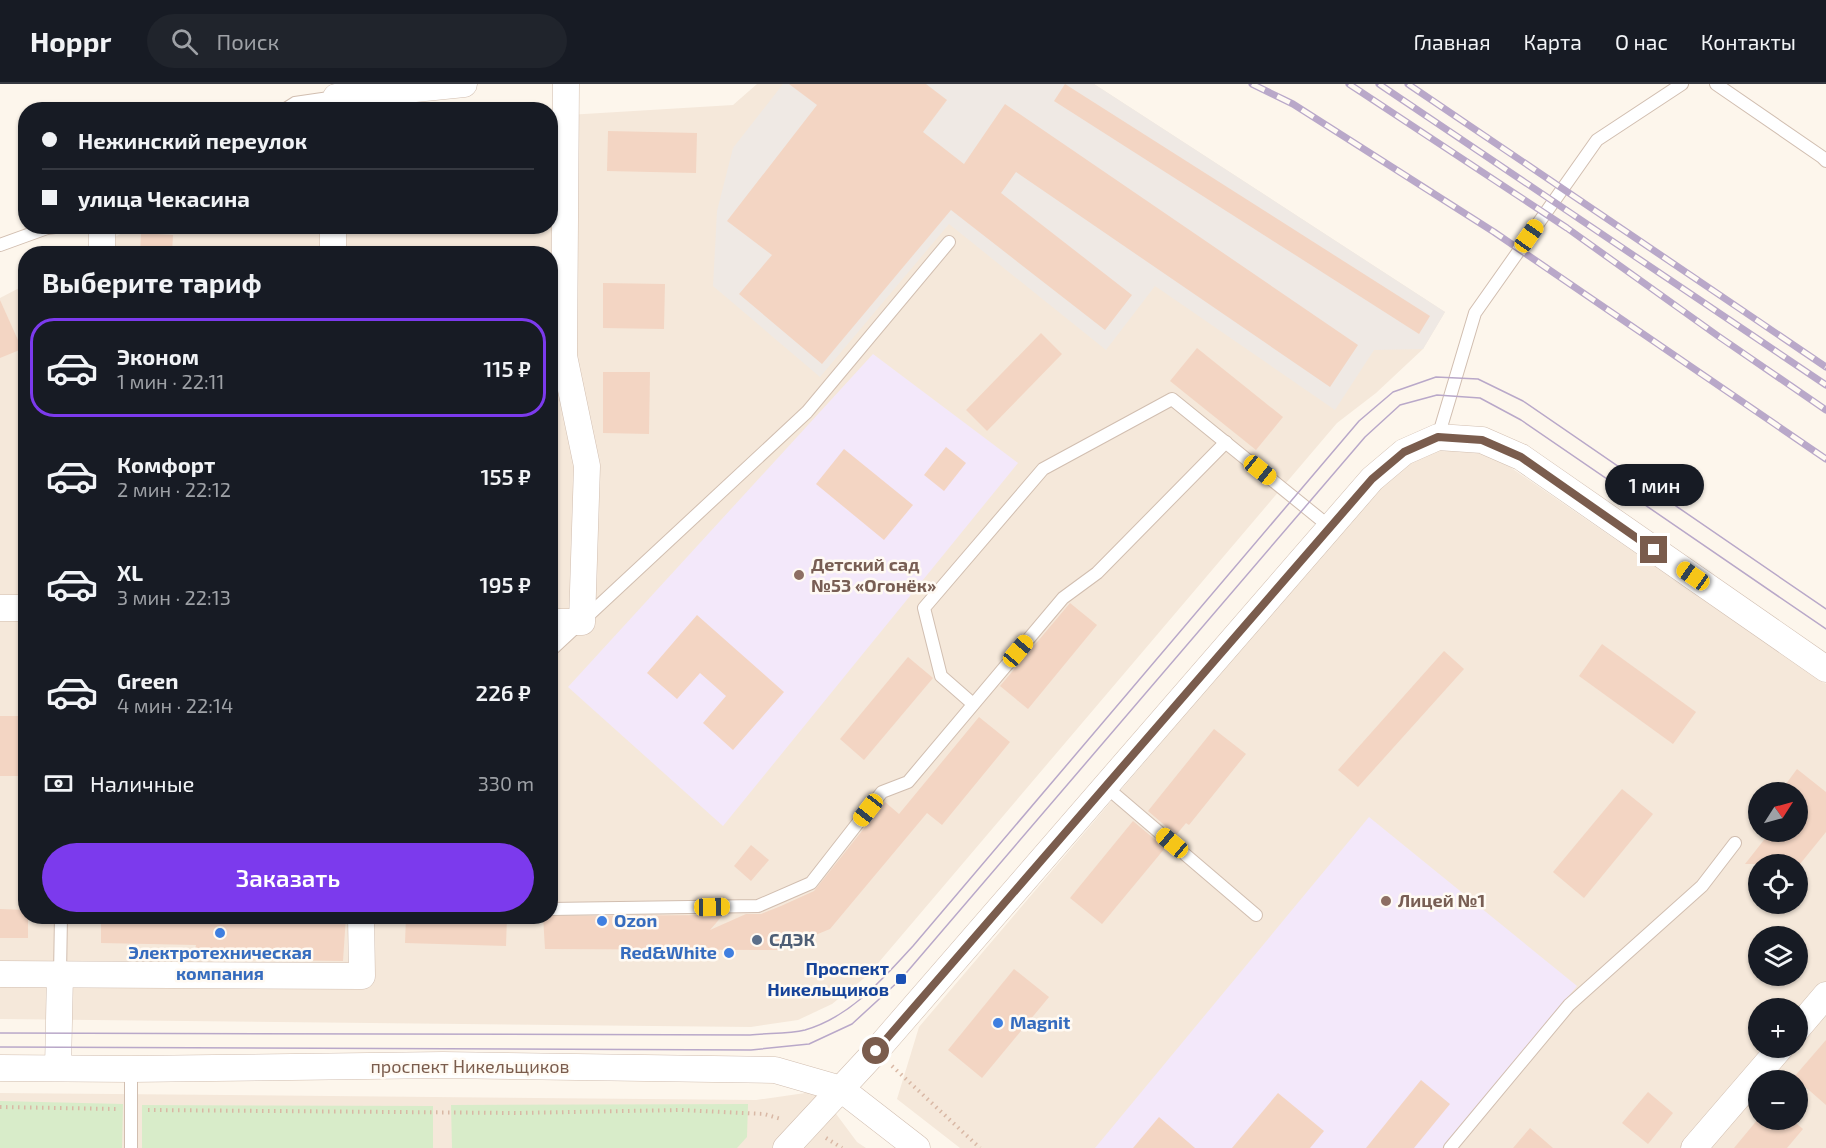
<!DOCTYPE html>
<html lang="ru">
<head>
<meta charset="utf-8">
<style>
	:root { --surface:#171b24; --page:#20242c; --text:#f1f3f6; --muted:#9ea1a6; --line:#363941; --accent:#7c3aed }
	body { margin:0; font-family:"Exo 2",sans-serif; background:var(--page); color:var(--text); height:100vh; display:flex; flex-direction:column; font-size:22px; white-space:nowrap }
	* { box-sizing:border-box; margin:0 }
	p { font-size:20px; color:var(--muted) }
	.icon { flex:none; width:33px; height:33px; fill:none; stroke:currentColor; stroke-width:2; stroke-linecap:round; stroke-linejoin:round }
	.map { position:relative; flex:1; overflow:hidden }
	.sheet { position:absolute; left:18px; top:162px; width:540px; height:678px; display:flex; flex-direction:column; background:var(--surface); border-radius:24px; box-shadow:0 2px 4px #0004 }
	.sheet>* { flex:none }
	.top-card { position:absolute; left:18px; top:18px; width:540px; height:132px; border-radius:24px; box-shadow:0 2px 4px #0004; display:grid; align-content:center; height:132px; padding:0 24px; background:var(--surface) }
	.needle { width:39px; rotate:54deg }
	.fabs { position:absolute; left:1748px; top:698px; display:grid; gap:12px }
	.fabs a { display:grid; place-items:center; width:60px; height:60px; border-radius:50%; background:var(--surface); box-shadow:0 2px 4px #0004; font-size:30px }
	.end { position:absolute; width:27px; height:27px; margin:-14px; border:8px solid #7a5c4d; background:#fff; box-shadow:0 0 0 3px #fff }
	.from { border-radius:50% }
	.bubble { position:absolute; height:42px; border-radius:21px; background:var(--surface); box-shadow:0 2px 4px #0004; font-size:20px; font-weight:600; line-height:42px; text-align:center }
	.car { position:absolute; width:18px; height:36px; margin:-18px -9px; border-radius:8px; box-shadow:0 0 4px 2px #0007; background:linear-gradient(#f5c518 24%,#345 0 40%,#f5c518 0 76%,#345 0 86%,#f5c518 0) }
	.top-card b { display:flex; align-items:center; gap:21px; height:57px; font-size:22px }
	.top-card b+b { border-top:2px solid var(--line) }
	.top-card i { width:15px; height:15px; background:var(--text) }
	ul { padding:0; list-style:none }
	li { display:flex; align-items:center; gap:18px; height:99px; margin:0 12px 9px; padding:0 12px; border:3px solid transparent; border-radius:24px }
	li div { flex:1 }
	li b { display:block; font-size:22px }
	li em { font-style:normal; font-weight:600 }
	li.selected { border-color:var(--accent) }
	li>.icon { width:54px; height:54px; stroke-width:1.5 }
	h2 { padding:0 24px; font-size:27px; line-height:72px }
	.pay { display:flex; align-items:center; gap:15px; height:66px; padding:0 24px; font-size:22px }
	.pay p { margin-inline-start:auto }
	.button { display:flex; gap:12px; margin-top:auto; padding:12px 24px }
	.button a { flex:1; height:69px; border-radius:36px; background:var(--accent); color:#fff; font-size:24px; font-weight:600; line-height:69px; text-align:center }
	header { display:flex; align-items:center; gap:36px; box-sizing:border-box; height:84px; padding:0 30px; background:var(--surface); border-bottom:2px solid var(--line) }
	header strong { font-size:28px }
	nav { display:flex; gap:33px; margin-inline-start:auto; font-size:21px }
	.search { width:420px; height:54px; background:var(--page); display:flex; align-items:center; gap:15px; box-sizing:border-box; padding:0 21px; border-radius:33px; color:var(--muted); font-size:22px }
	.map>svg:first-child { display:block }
	.residential { fill:#f5e8da; fill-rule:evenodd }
	.industrial { fill:#efe9e4 }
	.education { fill:#f3e8fa }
	.green { fill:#d8ecc9 }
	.building { fill:#f3d5c3 }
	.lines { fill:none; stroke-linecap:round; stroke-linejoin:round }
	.service-casing { stroke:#d1beb0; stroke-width:14 }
	.minor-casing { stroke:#d1beb0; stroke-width:27 }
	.path { stroke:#d9b8a5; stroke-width:4; stroke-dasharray:1.5 4.5; stroke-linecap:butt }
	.service { stroke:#fff; stroke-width:12 }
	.minor { stroke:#fff; stroke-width:26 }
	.tram { stroke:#b9a8c9; stroke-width:1.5 }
	.rail-casing { stroke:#b9a8c9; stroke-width:7 }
	.rail { stroke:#fffaf3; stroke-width:4.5; stroke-dasharray:14; stroke-linecap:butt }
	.route { stroke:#7a5c4d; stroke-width:8 }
	.education-dot { fill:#8d6e63; stroke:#fffaf3; stroke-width:2 }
	.shop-dot { fill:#3f7fe0; stroke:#fffaf3; stroke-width:2 }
	.service-dot { fill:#5c6f8a; stroke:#fffaf3; stroke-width:2 }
	.transit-dot { fill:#1a4fb4; stroke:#fffaf3; stroke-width:2 }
	.labels { text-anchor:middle; stroke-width:5; stroke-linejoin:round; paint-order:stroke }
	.education-label { font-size:18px; font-weight:bold; fill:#785e54; stroke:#fffaf3; text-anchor:start }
	.shop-label { font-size:18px; font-weight:bold; fill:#366cbe; stroke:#fffaf3; text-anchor:start }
	.service-label { font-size:18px; font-weight:bold; fill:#4e5e75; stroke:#fffaf3; text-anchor:start }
	.transit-label { font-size:18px; font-weight:bold; fill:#164399; stroke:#fffaf3; text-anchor:end }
	.street-label { font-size:18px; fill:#7a5c4d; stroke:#fffaf3 }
</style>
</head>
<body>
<header>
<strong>Hoppr</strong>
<div class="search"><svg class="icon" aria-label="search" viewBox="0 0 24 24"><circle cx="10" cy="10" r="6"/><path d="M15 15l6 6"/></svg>Поиск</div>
<nav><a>Главная</a><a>Карта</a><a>О нас</a><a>Контакты</a></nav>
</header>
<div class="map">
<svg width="1826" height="1064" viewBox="0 0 1826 1064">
	<rect width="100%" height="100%" fill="#fdf6ec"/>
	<!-- residential -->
	<g class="residential">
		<polygon points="757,0 1094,0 1445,228 1423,265 1376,309 1337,339 868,891 832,920 798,936 751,943 0,935 0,214 25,201 26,832 550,832 550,170 84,169 134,143 550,142 551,32 733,21"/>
		<path d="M1472,361L1510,383L1826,600V1064H960L897,1015L919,943L1388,392L1411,374L1434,366ZM1758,708H1797V747H1758ZM1758,780H1797V819H1758ZM1758,852H1797V891H1758ZM1758,924H1797V963H1758ZM1758,996H1797V1035H1758Z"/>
		<polygon points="819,1007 857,1058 866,1064 0,1064 0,1009 756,1016"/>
	</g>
	<!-- industrial -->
	<polygon class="industrial" points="783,0 1094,0 1445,228 1423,265 1374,266 1335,326 1155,202 1106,266 949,140 820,293 713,202 717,127 733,64"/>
	<!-- education -->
	<g class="education">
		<polygon points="873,270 1018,379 723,742 568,603"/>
		<polygon points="1369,733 1577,902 1442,1064 1095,1064"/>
	</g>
	<!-- green -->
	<g class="green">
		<polygon points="0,1017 123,1020 122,1064 0,1064"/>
		<polygon points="748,1020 747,1053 737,1064 452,1064 451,1021"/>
		<polygon points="142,1021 433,1022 433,1064 142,1064"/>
	</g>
	<!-- building -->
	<g class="building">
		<polygon points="789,0 926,0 947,16 923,48 964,80 1005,20 1358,261 1330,303 1016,88 1001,109 1132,211 1105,246 951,126 822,280 739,210 772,171 727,137 817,21"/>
		<polygon points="1065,0 1430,232 1419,250 1054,17"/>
		<polygon points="608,47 697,49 696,89 607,87"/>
		<polygon points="141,149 173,151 172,170 140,170"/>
		<polygon points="603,199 665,200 664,245 603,244"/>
		<polygon points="0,216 22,265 0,274"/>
		<polygon points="1041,249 1062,270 987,347 966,326"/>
		<polygon points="1197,264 1283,333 1256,366 1170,297"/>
		<polygon points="603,288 650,288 649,350 603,349"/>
		<polygon points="946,363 966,379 944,407 924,391"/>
		<polygon points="844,365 913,421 884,456 816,400"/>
		<polygon points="1070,519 1097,541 1028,625 1000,602"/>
		<polygon points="697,531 784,608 733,666 703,639 726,612 700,589 677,615 647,589"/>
		<polygon points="1602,560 1696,628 1673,660 1579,592"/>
		<polygon points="1444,567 1464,585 1358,703 1338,686"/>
		<polygon points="908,573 933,594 864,676 840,655"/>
		<rect x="0" y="632" width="26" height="60"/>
		<polygon points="979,633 1010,658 942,741 927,729 830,845 779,866 545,865 543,832 723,831 710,846 746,830 761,830 781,822 814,807 885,718 899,730"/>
		<polygon points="1214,645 1246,670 1189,741 1186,739 1176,751 1148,727"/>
		<polygon points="1797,685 1826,708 1826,748 1800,780 1745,780 1771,747 1797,747 1797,708 1780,708"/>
		<polygon points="1622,705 1653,730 1584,814 1553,788"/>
		<polygon points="1133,737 1165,764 1102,840 1070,814"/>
		<polygon points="751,761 769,776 751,797 734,782"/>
		<polygon points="0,825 26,826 26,832 28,832 28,854 0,854"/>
		<polygon points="111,832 346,832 343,877 268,876 268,870 195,865 196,861 101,859 101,837 110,837"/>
		<polygon points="406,832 507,832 506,862 405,859"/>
		<polygon points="1014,885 1049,913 982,994 948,966"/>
		<polygon points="1826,956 1826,1021 1794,993"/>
		<polygon points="1421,996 1450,1020 1414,1064 1366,1064"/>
		<polygon points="1648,1008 1673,1029 1648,1060 1622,1039"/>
		<polygon points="1278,1009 1324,1047 1310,1064 1232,1064"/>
		<polygon points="1159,1033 1195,1064 1133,1064"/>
		<polygon points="1758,1035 1791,1035 1803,1045 1787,1064 1734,1064"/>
		<polygon points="1530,1044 1553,1064 1513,1064"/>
	</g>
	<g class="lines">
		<defs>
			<g id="service">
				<polyline points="1716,0 1822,73 1826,77"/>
				<polyline points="284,26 295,19 336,13"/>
				<polyline points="0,161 47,144 63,142"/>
				<polyline points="1438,353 1475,229 1597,56 1682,0"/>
				<polyline points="550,567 807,328 949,158"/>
				<polyline points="973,620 941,592 924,524 1043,385 1172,315 1330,443"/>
				<polyline points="1105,702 1256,831"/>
				<polyline points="550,825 758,822 811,799 882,708 908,698 1063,514 1097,489 1226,358"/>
				<polyline points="60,890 61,832"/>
				<polyline points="131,1064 131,985"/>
				<polyline points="1450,1064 1569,921 1702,802 1735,759"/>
			</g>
			<g id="minor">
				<polyline points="336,26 336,13 464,0"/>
				<polyline points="102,142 102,170"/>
				<polyline points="333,170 333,142"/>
				<polyline points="0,524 26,524"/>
				<polyline points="550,538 582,538 587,382 564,272 566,0"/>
				<polyline points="0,890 362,892 361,832"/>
				<polyline points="1797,945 1826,911"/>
				<polyline points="0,984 131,985 443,981 775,986 841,1005 917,1064"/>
				<polyline points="58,984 60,890"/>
				<polyline points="786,1064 876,967 1372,395 1404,368 1438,353 1482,356 1521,373 1826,585"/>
				<polyline points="1694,1064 1781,963"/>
			</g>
		</defs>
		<!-- service casing -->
		<use href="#service" class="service-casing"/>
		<!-- minor casing -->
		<use href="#minor" class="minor-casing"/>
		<!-- path -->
		<g class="path">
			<polyline points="892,982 980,1064"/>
			<polyline points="0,1023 116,1025"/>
			<polyline points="148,1026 517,1029 681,1026 764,1030 781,1035"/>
			<polyline points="826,1054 842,1064"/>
		</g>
		<!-- service -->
		<use href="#service" class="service"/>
		<!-- minor -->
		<use href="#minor" class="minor"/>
		<!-- tram -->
		<g class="tram">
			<path d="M0,949L750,951C768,949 788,950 805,946C850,933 882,896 913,862L1359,337L1393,308L1436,293L1478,295L1523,317L1826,525"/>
			<polyline points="0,963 751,966 809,960 852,940 901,895 1365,353 1400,321 1437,311 1480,314 1521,336 1826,545"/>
		</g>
		<defs>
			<g id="rail">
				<polyline points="1252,0 1293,20 1494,148 1826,375"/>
				<polyline points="1349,0 1567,144 1718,252 1826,326"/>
				<polyline points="1379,0 1826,301"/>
				<polyline points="1408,0 1826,283"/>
			</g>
		</defs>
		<!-- rail casing -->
		<use href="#rail" class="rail-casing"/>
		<!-- rail -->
		<use href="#rail" class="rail"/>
	</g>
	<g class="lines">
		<!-- route -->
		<polyline class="route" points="876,967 1372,395 1404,368 1438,353 1482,356 1521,373 1654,466"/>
	</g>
	<!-- markers -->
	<g class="education-dot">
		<circle cx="799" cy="491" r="6"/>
		<circle cx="1386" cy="817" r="6"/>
	</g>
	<g class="shop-dot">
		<circle cx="602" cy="837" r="6"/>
		<circle cx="220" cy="849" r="6"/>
		<circle cx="729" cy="869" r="6"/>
		<circle cx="998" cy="939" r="6"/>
	</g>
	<circle class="service-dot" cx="757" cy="856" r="6"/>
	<rect class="transit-dot" x="895" y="889" width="12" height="12" rx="3"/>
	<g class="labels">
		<!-- education labels -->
		<g class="education-label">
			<text x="811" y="487">Детский сад<tspan x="811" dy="21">№53 «Огонёк»</tspan></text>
			<text x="1398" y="823">Лицей №1</text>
		</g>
		<!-- shop labels -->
		<g class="shop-label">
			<text x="614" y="843">Ozon</text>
			<text x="220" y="875" text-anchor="middle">Электротехническая<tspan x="220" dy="21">компания</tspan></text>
			<text x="717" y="875" text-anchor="end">Red&amp;White</text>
			<text x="1010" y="945">Magnit</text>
		</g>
		<!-- service labels -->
		<g class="service-label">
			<text x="769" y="862">СДЭК</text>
		</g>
		<!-- transit labels -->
		<g class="transit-label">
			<text x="889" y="891">Проспект<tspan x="889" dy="21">Никельщиков</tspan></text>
		</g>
		<!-- street labels -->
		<g class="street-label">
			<text x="470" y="989">проспект Никельщиков</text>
		</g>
	</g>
</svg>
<div class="fabs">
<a><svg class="needle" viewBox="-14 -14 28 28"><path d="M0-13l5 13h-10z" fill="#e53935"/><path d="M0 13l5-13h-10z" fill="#9ea1a6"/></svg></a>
<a><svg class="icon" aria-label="locate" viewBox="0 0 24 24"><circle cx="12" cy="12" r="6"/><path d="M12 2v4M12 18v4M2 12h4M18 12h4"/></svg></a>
<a><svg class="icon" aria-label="layers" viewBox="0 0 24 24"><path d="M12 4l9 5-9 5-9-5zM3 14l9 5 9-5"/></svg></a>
<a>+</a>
<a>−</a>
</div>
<i class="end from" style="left:876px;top:967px"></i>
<i class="end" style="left:1654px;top:466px"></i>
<div class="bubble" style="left:1605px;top:380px;width:99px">1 мин</div>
<i class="car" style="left:1529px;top:152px;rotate:35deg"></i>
<i class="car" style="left:1260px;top:386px;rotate:129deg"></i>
<i class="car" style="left:1693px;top:492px;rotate:305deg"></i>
<i class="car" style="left:1018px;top:567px;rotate:40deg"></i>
<i class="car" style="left:868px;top:726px;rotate:218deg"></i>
<i class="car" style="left:1172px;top:759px;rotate:310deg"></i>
<i class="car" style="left:712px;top:823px;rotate:89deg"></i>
<div class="top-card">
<b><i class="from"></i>Нежинский переулок</b>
<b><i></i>улица Чекасина</b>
</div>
<section class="sheet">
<h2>Выберите тариф</h2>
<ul>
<li class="selected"><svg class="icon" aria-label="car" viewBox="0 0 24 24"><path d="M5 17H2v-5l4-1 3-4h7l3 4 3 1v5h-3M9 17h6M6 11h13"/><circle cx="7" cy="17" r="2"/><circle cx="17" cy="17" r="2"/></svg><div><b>Эконом</b><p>1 мин · 22:11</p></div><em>115 ₽</em></li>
<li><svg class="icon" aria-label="car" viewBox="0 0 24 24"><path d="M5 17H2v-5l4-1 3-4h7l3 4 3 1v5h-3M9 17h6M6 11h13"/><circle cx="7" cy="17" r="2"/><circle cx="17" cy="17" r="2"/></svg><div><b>Комфорт</b><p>2 мин · 22:12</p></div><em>155 ₽</em></li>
<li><svg class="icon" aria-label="car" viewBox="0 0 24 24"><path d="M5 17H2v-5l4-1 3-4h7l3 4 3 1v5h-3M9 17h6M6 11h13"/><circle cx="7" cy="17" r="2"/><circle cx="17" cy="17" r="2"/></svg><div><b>XL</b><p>3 мин · 22:13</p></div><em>195 ₽</em></li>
<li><svg class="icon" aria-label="car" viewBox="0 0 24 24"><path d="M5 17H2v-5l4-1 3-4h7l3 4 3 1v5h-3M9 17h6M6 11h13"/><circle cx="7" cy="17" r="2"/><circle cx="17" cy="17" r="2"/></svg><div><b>Green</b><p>4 мин · 22:14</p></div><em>226 ₽</em></li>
</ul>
<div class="pay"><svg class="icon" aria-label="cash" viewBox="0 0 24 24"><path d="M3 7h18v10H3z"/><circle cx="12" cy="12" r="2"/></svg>Наличные<p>330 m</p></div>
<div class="button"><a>Заказать</a></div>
</section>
</div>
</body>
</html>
